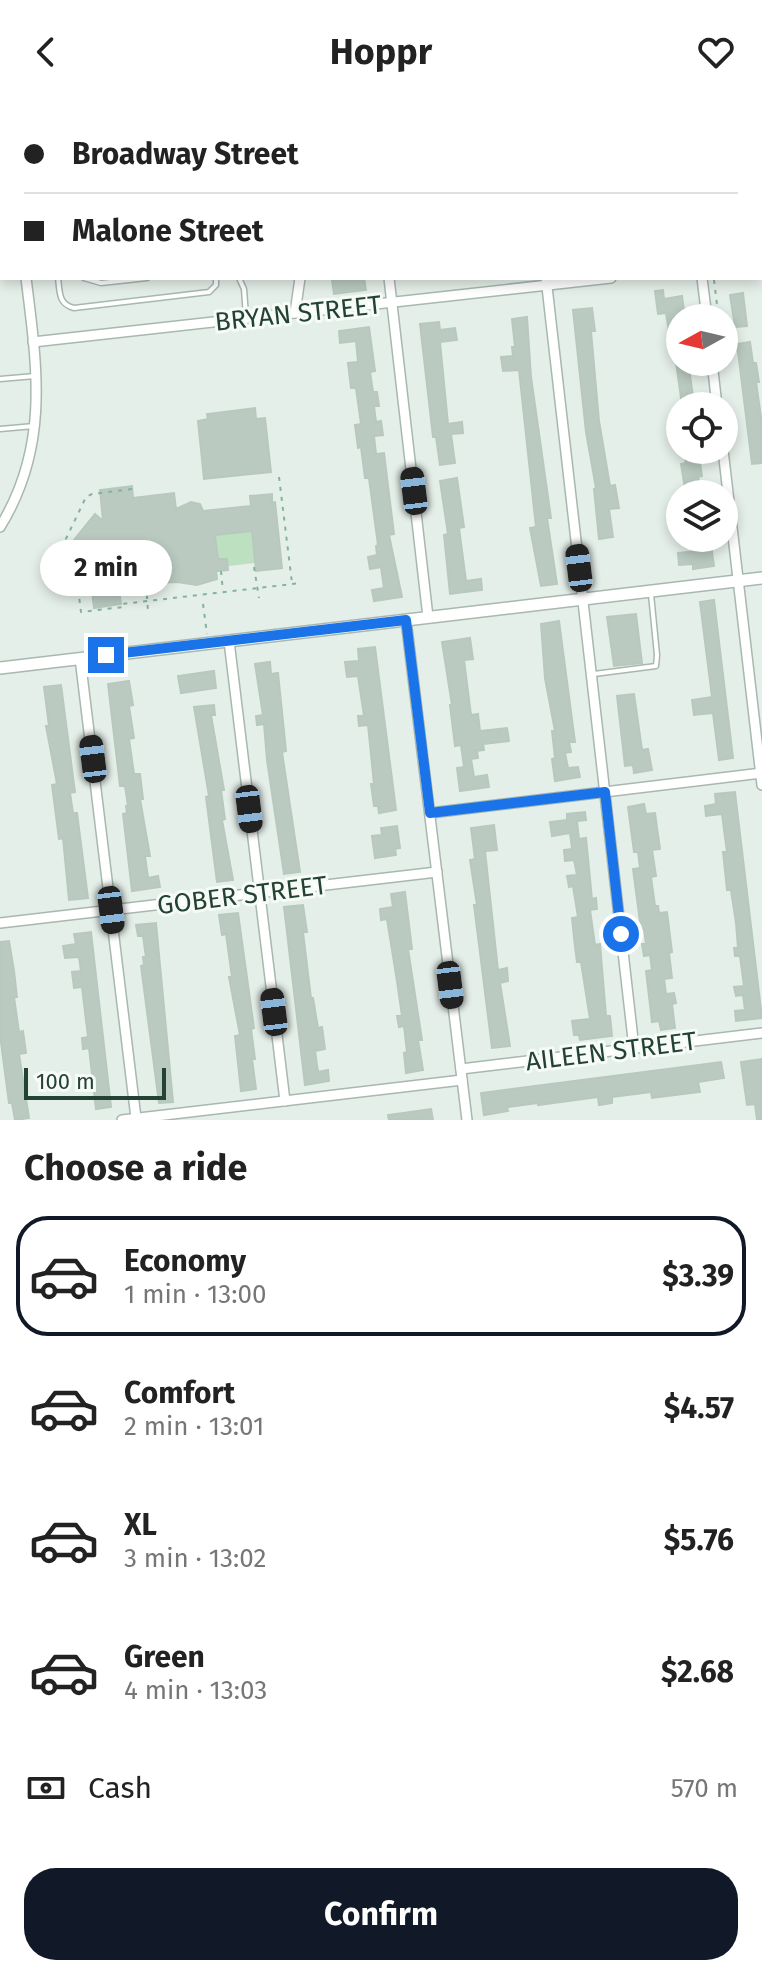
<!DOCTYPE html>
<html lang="en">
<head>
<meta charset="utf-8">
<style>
	:root { --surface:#fff; --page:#f6f6f6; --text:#222; --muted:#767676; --line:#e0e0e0; --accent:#111827 }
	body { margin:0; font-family:"Fira Sans",sans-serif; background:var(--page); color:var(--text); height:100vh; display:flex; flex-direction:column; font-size:30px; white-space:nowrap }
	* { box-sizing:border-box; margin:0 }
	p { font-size:26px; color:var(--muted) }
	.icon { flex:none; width:44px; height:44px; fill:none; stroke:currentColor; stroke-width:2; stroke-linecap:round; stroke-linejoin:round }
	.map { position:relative; height:1016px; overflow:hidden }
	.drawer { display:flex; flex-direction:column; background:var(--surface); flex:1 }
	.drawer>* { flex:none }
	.guide { position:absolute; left:0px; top:0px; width:762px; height:176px; box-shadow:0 4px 12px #0003; display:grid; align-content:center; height:176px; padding:0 24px; background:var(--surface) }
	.needle { width:52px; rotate:262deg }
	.controls { position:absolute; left:666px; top:200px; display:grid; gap:16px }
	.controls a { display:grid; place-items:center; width:72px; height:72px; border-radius:50%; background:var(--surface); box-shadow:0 4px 12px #0003; font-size:40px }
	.scale { position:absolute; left:24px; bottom:20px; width:142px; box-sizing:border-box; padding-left:8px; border:4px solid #234234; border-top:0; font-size:22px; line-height:28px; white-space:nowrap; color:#234234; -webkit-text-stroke:6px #f6fbf7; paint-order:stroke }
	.end { position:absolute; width:36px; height:36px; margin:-18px; border:10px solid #1a73e8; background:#fff; box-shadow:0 0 0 4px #fff }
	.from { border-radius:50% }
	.bubble { position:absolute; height:56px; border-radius:28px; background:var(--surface); box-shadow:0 4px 12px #0003; font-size:26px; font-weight:700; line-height:56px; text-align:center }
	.car { position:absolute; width:24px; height:48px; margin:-24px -12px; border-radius:10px; box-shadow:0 0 6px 2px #0007; background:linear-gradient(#222 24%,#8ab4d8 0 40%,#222 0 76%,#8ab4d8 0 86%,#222 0) }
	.guide b { display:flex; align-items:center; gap:28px; height:76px; font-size:30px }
	.guide b+b { border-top:2px solid var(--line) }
	.guide i { width:20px; height:20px; background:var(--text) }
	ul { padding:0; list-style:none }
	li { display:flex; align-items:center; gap:24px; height:120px; margin:0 16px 12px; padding:0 8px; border:4px solid transparent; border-radius:32px }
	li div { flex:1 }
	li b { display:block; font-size:30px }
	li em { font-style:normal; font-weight:700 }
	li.selected { border-color:var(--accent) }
	li>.icon { width:72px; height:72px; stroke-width:1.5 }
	h2 { padding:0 24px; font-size:36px; line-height:96px }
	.pay { display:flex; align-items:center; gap:20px; height:88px; padding:0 24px; font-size:30px }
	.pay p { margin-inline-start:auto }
	.button { display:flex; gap:16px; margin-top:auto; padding:16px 24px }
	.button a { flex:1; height:92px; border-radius:32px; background:var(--accent); color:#fff; font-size:32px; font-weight:700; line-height:92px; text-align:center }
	header { display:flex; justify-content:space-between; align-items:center; height:104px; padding:0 24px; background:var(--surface); font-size:36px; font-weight:700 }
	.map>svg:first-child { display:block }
	.green { fill:#bde0c1 }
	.building { fill:#bacac1; stroke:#b7c9be; stroke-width:2 }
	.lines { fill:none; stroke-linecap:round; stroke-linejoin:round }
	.service-casing { stroke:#a7b8af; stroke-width:7 }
	.minor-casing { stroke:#a7b8af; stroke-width:12 }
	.tertiary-casing { stroke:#a7b8af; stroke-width:14 }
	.path { stroke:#84b39d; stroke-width:2; stroke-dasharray:4 6; stroke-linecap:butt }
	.service { stroke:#fff; stroke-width:4 }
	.minor { stroke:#fff; stroke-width:9 }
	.tertiary { stroke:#fff; stroke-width:11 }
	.route { stroke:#1a73e8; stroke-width:10 }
	.labels { text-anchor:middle; stroke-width:6; stroke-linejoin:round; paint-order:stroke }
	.street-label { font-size:26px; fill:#234234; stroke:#f6fbf7 }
</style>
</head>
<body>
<header><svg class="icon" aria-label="back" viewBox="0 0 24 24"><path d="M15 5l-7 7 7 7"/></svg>Hoppr<svg class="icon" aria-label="heart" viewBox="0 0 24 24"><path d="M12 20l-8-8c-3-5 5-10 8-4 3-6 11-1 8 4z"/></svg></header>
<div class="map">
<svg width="762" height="1016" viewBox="0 0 762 1016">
	<rect width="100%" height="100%" fill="#e5efe9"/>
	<!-- green -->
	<polygon class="green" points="252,427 255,459 228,462 227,455 218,455 213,431"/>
	<!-- building -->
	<g class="building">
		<polygon points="344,174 364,174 366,186 334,190 332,176"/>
		<polygon points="663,186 664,195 682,192 684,206 680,207 680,238 671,240 666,209 658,210 655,187"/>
		<polygon points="743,189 747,222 735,223 730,191"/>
		<polygon points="592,204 595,227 591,227 599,317 610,382 615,381 619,404 609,405 613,433 599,435 594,385 596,384 586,328 573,206"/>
		<polygon points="527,213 531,273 551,414 547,414 557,480 541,482 530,424 536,423 519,266 503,267 501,253 513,252 512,243 515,243 512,215"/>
		<polygon points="439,218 440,226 455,224 457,236 440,238 448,320 462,318 463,329 451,330 455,359 440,361 436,333 433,333 420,220"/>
		<polygon points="369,223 375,267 370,268 373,288 377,288 379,302 374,302 376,318 381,317 383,331 374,332 376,350 384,349 394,430 389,431 402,493 374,497 372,486 384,484 381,463 370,465 368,453 377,451 376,442 378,441 369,374 365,374 361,343 358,344 355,321 361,320 356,284 351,284 348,259 358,258 356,237 340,239 339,227"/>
		<polygon points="750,238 753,259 756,259 759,278 756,278 762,320 762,359 752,360 737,240"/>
		<polygon points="676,258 688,258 694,299 682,301"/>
		<polygon points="255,304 256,315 265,314 271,368 204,375 198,317 208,315 207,310"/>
		<polygon points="684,346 698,346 702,372 698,373 700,383 685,385 681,360 686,359"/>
		<polygon points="457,374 464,423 459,424 466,477 481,475 482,486 450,490 444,431 448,430 440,377"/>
		<polygon points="132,382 133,394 174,389 176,405 191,398 200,400 203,407 251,402 250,392 272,390 272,399 275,398 282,464 256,467 252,427 215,431 218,455 227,455 228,466 216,467 217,475 197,481 177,478 118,481 121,500 94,504 87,444 81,453 70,441 95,410 103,417 100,386"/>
		<polygon points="698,434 710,434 714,462 693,465 693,460 679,461 678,449 700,447"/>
		<polygon points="714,496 733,654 719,656 713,609 694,611 692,596 712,593 700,498"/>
		<polygon points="636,510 642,559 614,562 607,513"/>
		<polygon points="559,517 575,638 569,638 571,648 565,649 568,664 578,663 580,673 555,677 552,655 555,654 552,627 555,627 545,574 541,520"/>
		<polygon points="470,534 473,555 464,556 471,611 478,610 480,627 507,624 509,637 483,640 484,646 477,647 478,654 471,655 474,673 487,671 489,683 460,687 457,664 464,663 461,641 455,642 450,601 452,601 442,538"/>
		<polygon points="375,543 396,706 379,709 378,702 374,702 371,680 374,680 368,621 359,622 358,612 364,612 358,572 347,573 345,558 359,557 358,545"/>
		<polygon points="270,558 271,570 278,569 286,647 282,648 300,768 284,770 267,656 264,620 257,621 256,612 263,611 255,560"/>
		<polygon points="214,567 216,584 181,589 178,572"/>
		<polygon points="129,577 133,601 129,602 134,634 129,635 134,670 140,670 143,695 140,695 150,752 145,752 148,774 158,772 160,783 132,787 123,710 127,709 126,702 128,702 125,682 120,682 108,580"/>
		<polygon points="61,581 75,688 70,689 73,709 77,709 88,794 69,796 63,734 59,735 52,681 57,680 46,622 49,622 44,583"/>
		<polygon points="634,590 642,646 648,645 652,666 634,669 633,661 625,662 617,592"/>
		<polygon points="214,601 215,611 211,611 224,686 221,686 225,715 222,716 233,776 217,778 206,693 209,692 194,603"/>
		<polygon points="735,688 762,914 736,917 735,907 745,906 743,891 736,892 734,883 744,882 740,852 735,852 734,844 738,844 736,819 731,786 727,786 726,776 723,748 727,748 722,710 706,712 705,702 716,700 715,690"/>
		<polygon points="644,700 646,710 655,709 660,745 652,746 656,772 651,773 655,802 658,802 659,809 667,808 672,848 669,849 672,874 664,875 666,890 674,889 676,899 672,900 675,924 661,926 659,917 652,918 646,867 652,866 650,851 644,852 642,840 646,840 644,825 641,825 633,765 640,764 638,748 634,748 628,703"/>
		<polygon points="585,708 586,716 577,717 579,735 586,734 592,795 596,794 597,805 590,806 595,841 600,840 606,912 610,912 612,932 580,936 579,931 574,931 572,917 590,915 581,858 577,858 575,843 572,814 578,813 573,782 569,783 567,772 577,771 574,756 565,757 564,746 572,745 570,729 552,732 550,718 567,716 567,710"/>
		<polygon points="494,721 497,746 485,747 498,866 507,864 508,877 500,879 510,942 492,944 474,801 477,801 470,756 475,755 471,724"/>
		<polygon points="397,722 400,744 395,745 396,751 375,754 372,732 382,731 381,724"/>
		<polygon points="405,788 412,845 408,845 422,936 418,936 423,966 406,969 404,949 407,948 404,922 399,923 397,912 402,912 397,877 387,815 381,816 380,805 393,803 391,790"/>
		<polygon points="303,801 307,828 303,828 311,894 313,894 318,924 322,923 325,945 315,947 318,968 328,966 329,977 305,981 284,803"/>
		<polygon points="238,809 254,924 251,925 255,955 252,955 256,985 241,987 235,932 240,931 229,873 232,873 226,830 222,831 219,811"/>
		<polygon points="156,819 173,998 159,999 141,862 144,861 143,853 146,853 143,832 138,832 136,821"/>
		<polygon points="91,828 111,1003 96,1005 89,944 83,945 82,934 88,933 82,883 74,884 72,868 81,867 79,853 65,854 63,842 76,840 74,830"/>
		<polygon points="9,837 14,867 17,893 14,893 19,928 23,927 26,949 19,950 29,1014 15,1016 12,999 9,999 0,931 0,838"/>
		<polygon points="762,955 762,1016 757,1016 755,1000 747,1001 741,958"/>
		<polygon points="721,958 724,974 698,978 700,988 652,994 651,988 612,993 612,999 599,1001 598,993 538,1001 538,999 507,1003 508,1007 484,1011 481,989"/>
		<polygon points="431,1005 433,1016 389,1016 388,1011"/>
	</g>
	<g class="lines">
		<defs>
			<g id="service">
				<polyline points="166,0 168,2"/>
				<polyline points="180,0 180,2"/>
				<polyline points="203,0 204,2"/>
				<path d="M58,174C60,188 58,200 74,204L209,188L216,181V174"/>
				<polyline points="84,174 101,179 147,174"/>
				<polyline points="239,174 244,185 246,212"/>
				<polyline points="0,275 35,272"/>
				<polyline points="0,325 34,322"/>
				<polyline points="594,570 656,562 657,551 651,490"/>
			</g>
			<g id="minor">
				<polyline points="4,0 5,2"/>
				<polyline points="278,0 278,2"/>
				<polyline points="369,0 369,2"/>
				<polyline points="526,0 526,2"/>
				<polyline points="682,0 683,2"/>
				<polyline points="760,157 762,157"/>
				<polyline points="389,174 428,513"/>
				<polyline points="546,174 634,944"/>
				<polyline points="702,174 707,214"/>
				<polyline points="295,209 300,174"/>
				<polyline points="33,238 611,174"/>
				<polyline points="712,258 717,302"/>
				<polyline points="723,346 762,681"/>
				<path d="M0,423C50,342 37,263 26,174"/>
				<polyline points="406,516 467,1016"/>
				<polyline points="229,537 285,997"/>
				<polyline points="80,554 136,1014"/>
				<polyline points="430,709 762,669"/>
				<polyline points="0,819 437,768"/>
				<polyline points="461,965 762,929"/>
				<polyline points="122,1016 462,976"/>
			</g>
			<polyline id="tertiary" points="0,564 762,474"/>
		</defs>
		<!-- service casing -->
		<use href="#service" class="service-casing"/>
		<!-- minor casing -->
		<use href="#minor" class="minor-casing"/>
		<!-- tertiary casing -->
		<use href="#tertiary" class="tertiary-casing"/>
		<!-- path -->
		<g class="path">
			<polyline points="714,176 718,209"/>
			<polyline points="695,203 697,214"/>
			<polyline points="279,373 292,479"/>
			<polyline points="132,385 92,390 86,393 62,443 63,450 75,461 81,508 123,503 122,500 301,479"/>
			<polyline points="254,463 259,494"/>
			<polyline points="221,467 223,487"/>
			<polyline points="146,481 148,507"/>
			<polyline points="203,500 207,530"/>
		</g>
		<!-- service -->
		<use href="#service" class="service"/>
		<!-- minor -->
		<use href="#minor" class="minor"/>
		<!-- tertiary -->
		<use href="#tertiary" class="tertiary"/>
	</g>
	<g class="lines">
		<!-- route -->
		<polyline class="route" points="106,551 406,516 430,709 605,688 621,830"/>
	</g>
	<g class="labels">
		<!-- street labels -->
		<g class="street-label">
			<text transform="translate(298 209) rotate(-6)" y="9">BRYAN STREET</text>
			<text transform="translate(242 791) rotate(-7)" y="9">GOBER STREET</text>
			<text transform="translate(611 947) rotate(-7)" y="9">AILEEN STREET</text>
		</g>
	</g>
</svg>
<div class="controls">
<a><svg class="needle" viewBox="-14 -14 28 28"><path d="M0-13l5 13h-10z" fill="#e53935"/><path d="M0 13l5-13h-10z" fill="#767676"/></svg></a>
<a><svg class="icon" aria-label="locate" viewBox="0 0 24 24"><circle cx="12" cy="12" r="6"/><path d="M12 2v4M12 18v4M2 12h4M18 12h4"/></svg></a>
<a><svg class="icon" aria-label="layers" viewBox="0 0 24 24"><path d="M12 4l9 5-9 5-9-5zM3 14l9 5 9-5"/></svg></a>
</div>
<div class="scale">100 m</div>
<i class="end from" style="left:621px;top:830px"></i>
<i class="end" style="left:106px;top:551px"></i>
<div class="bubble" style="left:40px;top:436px;width:132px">2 min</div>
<i class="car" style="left:414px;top:387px;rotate:353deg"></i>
<i class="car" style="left:579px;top:464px;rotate:353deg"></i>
<i class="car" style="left:93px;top:655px;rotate:353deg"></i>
<i class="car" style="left:249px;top:705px;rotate:173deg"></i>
<i class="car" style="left:111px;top:806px;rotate:173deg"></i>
<i class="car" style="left:450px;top:881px;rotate:173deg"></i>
<i class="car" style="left:274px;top:908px;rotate:353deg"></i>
<div class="guide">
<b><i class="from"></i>Broadway Street</b>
<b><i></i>Malone Street</b>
</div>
</div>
<section class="drawer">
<h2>Choose a ride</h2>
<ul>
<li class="selected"><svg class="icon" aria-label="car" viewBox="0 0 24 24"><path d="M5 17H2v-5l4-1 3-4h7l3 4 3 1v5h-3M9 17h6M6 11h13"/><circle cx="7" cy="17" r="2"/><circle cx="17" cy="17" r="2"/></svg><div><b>Economy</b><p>1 min · 13:00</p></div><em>$3.39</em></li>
<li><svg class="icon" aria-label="car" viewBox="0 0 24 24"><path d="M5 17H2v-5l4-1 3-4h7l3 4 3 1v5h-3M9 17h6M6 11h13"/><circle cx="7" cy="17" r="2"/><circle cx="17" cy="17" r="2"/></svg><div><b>Comfort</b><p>2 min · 13:01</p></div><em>$4.57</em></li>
<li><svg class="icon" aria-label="car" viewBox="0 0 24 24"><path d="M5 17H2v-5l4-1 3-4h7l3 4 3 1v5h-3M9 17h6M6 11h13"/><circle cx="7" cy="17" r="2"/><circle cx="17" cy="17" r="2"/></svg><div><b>XL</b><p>3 min · 13:02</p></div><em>$5.76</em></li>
<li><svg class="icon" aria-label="car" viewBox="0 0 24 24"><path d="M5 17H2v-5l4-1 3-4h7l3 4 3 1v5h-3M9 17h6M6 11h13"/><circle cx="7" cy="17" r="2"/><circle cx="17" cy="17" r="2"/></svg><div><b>Green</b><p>4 min · 13:03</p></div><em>$2.68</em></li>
</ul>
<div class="pay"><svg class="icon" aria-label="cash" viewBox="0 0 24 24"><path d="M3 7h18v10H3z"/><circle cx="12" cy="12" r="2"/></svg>Cash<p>570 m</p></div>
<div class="button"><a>Confirm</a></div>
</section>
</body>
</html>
